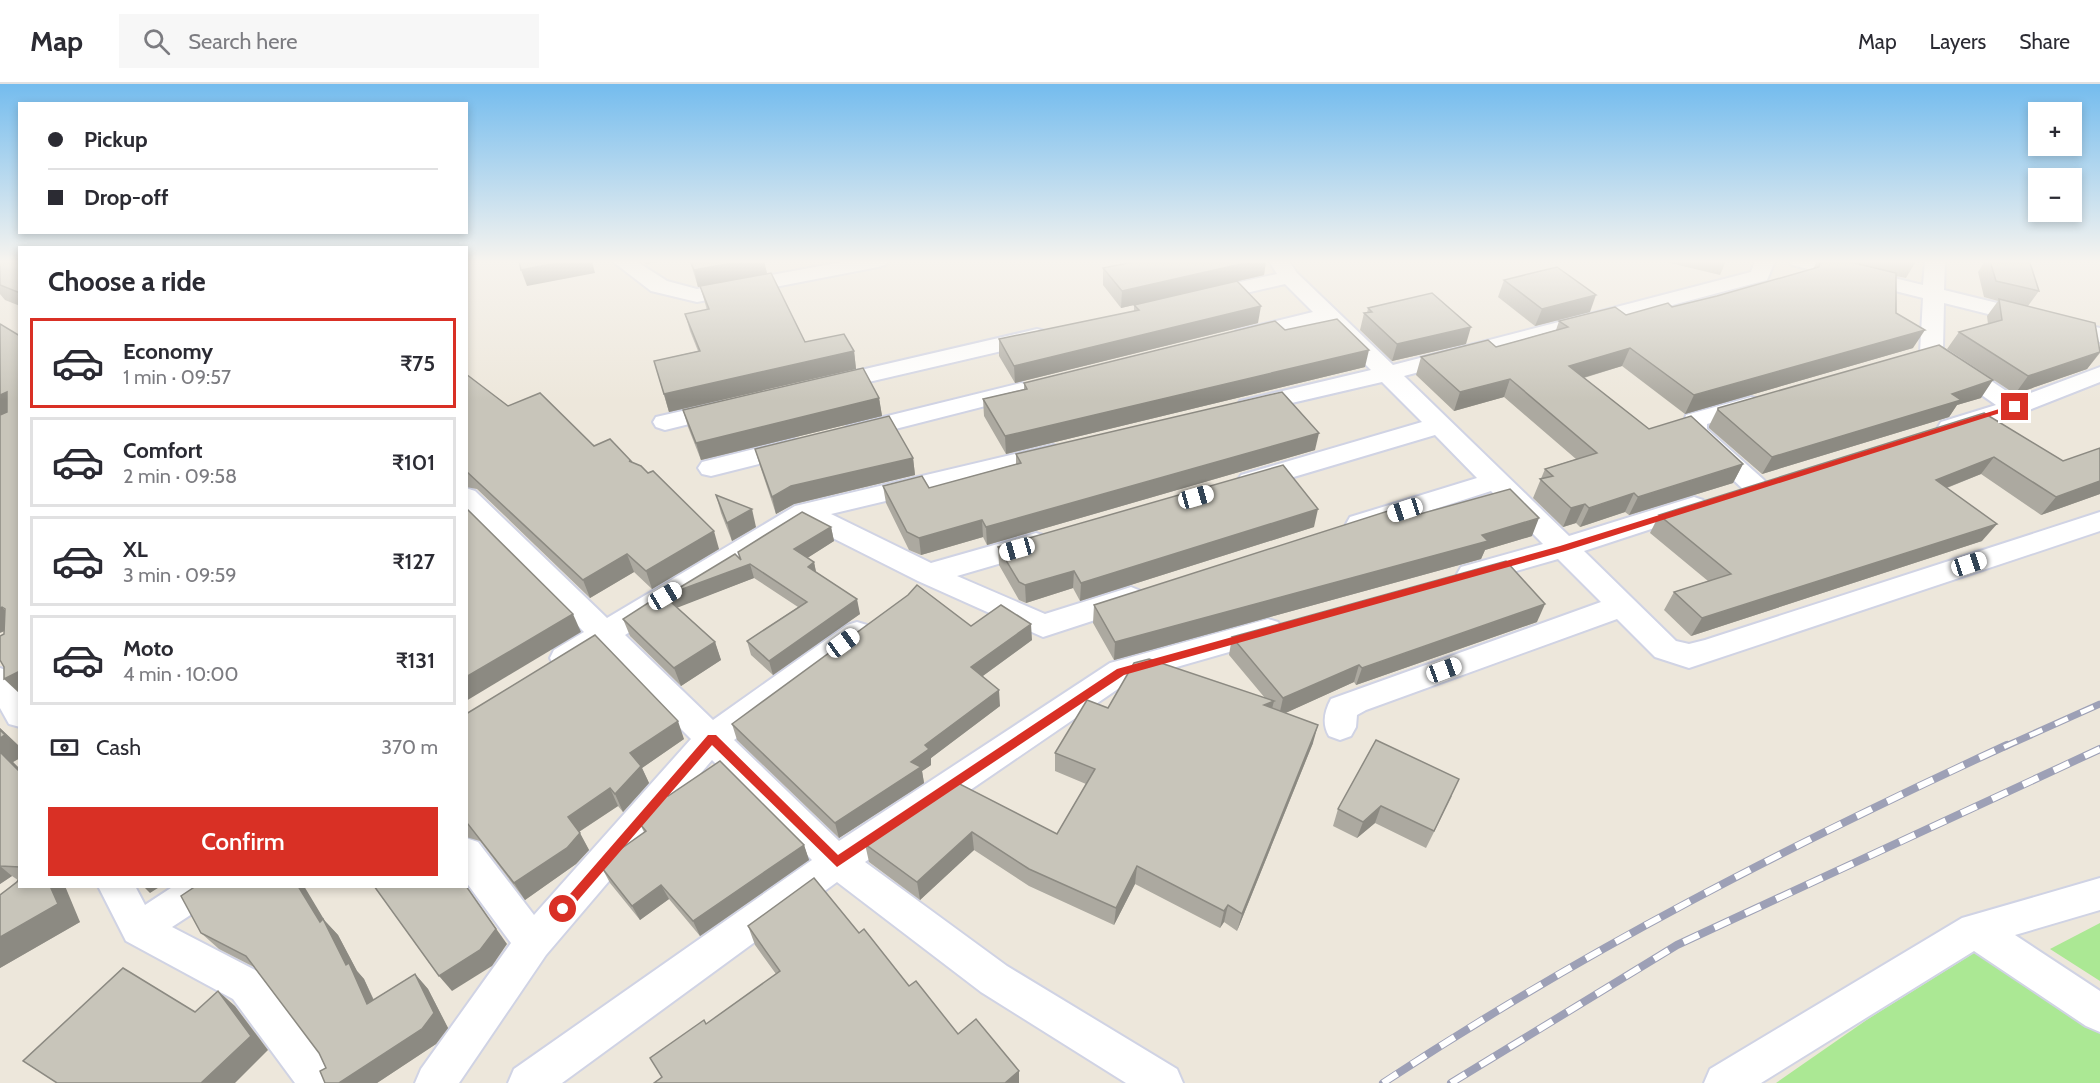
<!DOCTYPE html>
<html lang="en">
<head>
<meta charset="utf-8">
<style>
	:root { --surface:#fff; --page:#f7f7f7; --text:#2b2b33; --muted:#7c7c81; --line:#e1e1e2; --accent:#d93025 }
	body { margin:0; font-family:Cabin,sans-serif; background:var(--page); color:var(--text); height:100vh; display:flex; flex-direction:column; font-size:22px; white-space:nowrap }
	* { box-sizing:border-box; margin:0 }
	p { font-size:20px; color:var(--muted) }
	.icon { flex:none; width:33px; height:33px; fill:none; stroke:currentColor; stroke-width:2; stroke-linecap:round; stroke-linejoin:round }
	.map { position:relative; flex:1; overflow:hidden }
	.drawer { position:absolute; left:18px; top:162px; width:450px; height:642px; display:flex; flex-direction:column; background:var(--surface); border-radius:0px; box-shadow:0 3px 9px #0003 }
	.drawer>* { flex:none }
	.guide { position:absolute; left:18px; top:18px; width:450px; height:132px; border-radius:0px; box-shadow:0 3px 9px #0003; display:grid; align-content:center; height:132px; padding:0 30px; background:var(--surface) }
	.fabs { position:absolute; left:2028px; top:18px; display:grid; gap:12px }
	.fabs a { display:grid; place-items:center; width:54px; height:54px; border-radius:0px; background:var(--surface); box-shadow:0 3px 9px #0003; font-size:30px }
	.end { position:absolute; width:27px; height:27px; margin:-14px; border:8px solid #d93025; background:#fff; box-shadow:0 0 0 3px #fff }
	.from { border-radius:50% }
	.car { position:absolute; width:18px; height:36px; margin:-18px -9px; border-radius:8px; box-shadow:0 0 4px 2px #0007; background:linear-gradient(#fff 24%,#345 0 40%,#fff 0 76%,#345 0 86%,#fff 0) }
	.guide b { display:flex; align-items:center; gap:21px; height:57px; font-size:22px }
	.guide b+b { border-top:2px solid var(--line) }
	.guide i { width:15px; height:15px; background:var(--text) }
	ul { padding:0; list-style:none }
	li { display:flex; align-items:center; gap:18px; height:90px; margin:0 12px 9px; padding:0 18px; border:3px solid var(--line); border-radius:0px }
	li div { flex:1 }
	li b { display:block; font-size:22px }
	li em { font-style:normal; font-weight:600 }
	li.active { border-color:var(--accent) }
	li>.icon { width:54px; height:54px; stroke-width:1.5 }
	h2 { padding:0 30px; font-size:27px; line-height:72px }
	.pay { display:flex; align-items:center; gap:15px; height:66px; padding:0 30px; font-size:22px }
	.pay p { margin-inline-start:auto }
	.button { display:flex; gap:12px; margin-top:auto; padding:12px 30px }
	.button a { flex:1; height:69px; border-radius:0px; background:var(--accent); color:#fff; font-size:24px; font-weight:600; line-height:69px; text-align:center }
	header { display:flex; align-items:center; gap:36px; box-sizing:border-box; height:84px; padding:0 30px; background:var(--surface); border-bottom:2px solid var(--line) }
	header strong { font-size:28px }
	nav { display:flex; gap:33px; margin-inline-start:auto; font-size:21px }
	.search { width:420px; height:54px; background:var(--page); display:flex; align-items:center; gap:15px; box-sizing:border-box; padding:0 21px; border-radius:0px; color:var(--muted); font-size:22px }
	.map>svg:first-child { display:block }
	.green { fill:#abe894 }
	.lines { fill:none; stroke-linecap:round; stroke-linejoin:round }
	.street-casing { stroke:#d0d3e4; stroke-width:4 }
	.street { fill:#fff; fill-rule:evenodd }
	.rail-far1-casing { stroke:#9da0b6; stroke-width:7 }
	.rail-casing { stroke:#9da0b6; stroke-width:8 }
	.rail-far1 { stroke:#fff; stroke-width:4.5; stroke-dasharray:14; stroke-linecap:butt }
	.rail { stroke:#fff; stroke-width:6; stroke-dasharray:17; stroke-linecap:butt }
	.wall { fill:#aca9a0 }
	.shaded-wall { fill:#8c8a82 }
	.building { fill:#c8c5ba; stroke:#8c8a82; stroke-width:1.5 }
	.route { fill:#d93025 }
</style>
</head>
<body>
<header>
<strong>Map</strong>
<div class="search"><svg class="icon" aria-label="search" viewBox="0 0 24 24"><circle cx="10" cy="10" r="6"/><path d="M15 15l6 6"/></svg>Search here</div>
<nav><a>Map</a><a>Layers</a><a>Share</a></nav>
</header>
<div class="map">
<svg width="2100" height="999" viewBox="0 0 2100 999">
	<rect width="100%" height="100%" fill="#ede7db"/>
	<!-- green -->
	<g class="green">
		<polygon points="2100,839 2100,897 2050,865"/>
		<polygon points="1982,864 2100,944 2100,999 1776,999 1868,935"/>
	</g>
	<g class="lines">
		<defs>
			<g id="street">
				<polygon points="612,177 636,177 667,197 697,205 847,177 888,177 885,181 878,183 697,218 651,207"/>
				<path d="M1269,177H1289L1297,189L1393,281L1751,188L1755,177H1775L1767,196L1404,292L1569,452L1694,413L1703,416L1707,422L1703,428L1584,467L1676,557L1689,560L1705,556L2100,428V447L1689,584L1655,573L1617,535L1366,626L1357,631L1356,643L1351,652L1340,656L1329,652C1322,640 1324,628 1331,615L1601,518L1558,475L1471,500L1461,497L1457,490L1461,483L1543,460L1491,407L1360,449L1350,447L1346,440L1350,433L1477,394L1435,351L1250,406L1241,403L1237,397L1241,391L1422,338L1382,298L1249,329L1240,327L1237,322L1240,317L1371,286L1324,239L1244,259L1236,257L1233,252L1236,247L1313,228L1285,200L1207,218L1199,217L1196,212L1199,207L1277,190Z"/>
				<polygon points="1789,177 1824,177 1923,201 1925,177 1945,177 1944,206 2100,244 2100,258 1944,219 1943,265 2017,314 2100,283 2100,298 2024,328 1950,351 1941,348 1938,343 1941,338 1996,321 1920,268 1923,214 1792,181"/>
				<polygon points="1037,245 1045,247 1048,252 1045,257 830,307 822,305 818,300 822,295"/>
				<polygon points="1021,299 1029,301 1033,306 1029,311 856,355 847,352 844,347 847,342"/>
				<polygon points="1751,313 1760,315 1763,320 1760,325 1707,340 1707,345 1764,396 1768,402 1764,408 1755,411 1746,408 1682,347 1686,331"/>
				<polygon points="721,318 730,320 733,325 730,330 665,346 656,343 653,338 656,333"/>
				<polygon points="794,355 803,357 807,363 803,369 711,392 702,390 698,384 702,378"/>
				<path d="M1053,361L1062,363L1066,369L1062,375L831,430L931,479L1036,449L1046,452L1050,459L1046,466L957,492L1045,530L1131,503L1141,507L1145,514L1141,521L1043,553L918,497L805,440L625,551L713,636L847,541L857,538L867,541L872,549L867,557L734,656L839,757L1110,579L1268,535L1278,538L1283,546L1278,554L1131,596L865,778L1007,882L1177,985L1183,999H1126L981,908L837,798L562,999H508L514,985L812,776L712,676L546,871L459,999H415L421,985L511,859L466,798V754L478,758L534,831L691,655L602,566C587,575 573,588 554,582L550,574L554,566L584,548L466,429V404L475,407L607,534L795,422Z"/>
				<polygon points="0,584 11,588 20,602 20,643 9,640 0,624"/>
				<polygon points="2100,794 2100,826 2015,851 2100,907 2100,948 2086,942 1974,867 1761,999 1704,999 1710,985 1962,834"/>
				<polygon points="98,802 135,802 145,821 174,802 223,802 218,813 172,843 261,889 334,985 340,999 295,999 233,915 126,857"/>
			</g>
		</defs>
		<!-- street casing -->
		<use href="#street" class="street-casing"/>
		<!-- street -->
		<use href="#street" class="street"/>
		<defs>
			<polyline id="rail-far1" points="2004,663 2100,620"/>
			<g id="rail">
				<path d="M1383,999C1585,866 1788,762 2007,661"/>
				<polyline points="1451,999 1677,861 2100,665"/>
			</g>
		</defs>
		<!-- rail-far1 casing -->
		<use href="#rail-far1" class="rail-far1-casing"/>
		<!-- rail casing -->
		<use href="#rail" class="rail-casing"/>
		<!-- rail-far1 -->
		<use href="#rail-far1" class="rail-far1"/>
		<!-- rail -->
		<use href="#rail" class="rail"/>
	</g>
	<!-- wall -->
	<g class="wall">
		<polygon points="0,177 20,177 20,222 5,216 0,210"/>
		<polygon points="690,177 764,177 767,189 805,258 854,267 856,285 669,328 654,277 698,267 690,247 685,230 707,226 700,202 698,203"/>
		<polygon points="1134,177 1266,177 1264,191 1121,224 1103,201 1103,184 1135,178"/>
		<polygon points="1662,177 1726,177 1720,191"/>
		<polygon points="1817,177 1916,177 1906,194 1896,192 1896,229 1913,264 1685,330 1622,282 1584,294 1649,345 1743,380 1733,399 1629,431 1625,428 1580,443 1576,439 1563,443 1533,414 1545,385 1576,375 1504,313 1454,327 1416,291 1421,273 1496,263 1556,246 1559,237 1626,231 1672,223 1717,212 1813,185"/>
		<polygon points="1985,177 2019,177 2039,207 2028,222 2100,264 2100,269 2087,285 2015,310 1947,265 1959,248 1988,240 1987,232 1998,217 1984,213 1978,188"/>
		<polygon points="1504,196 1590,228 1535,242 1498,213"/>
		<polygon points="1134,221 1258,239 1015,299 999,272 999,255 1134,227"/>
		<polygon points="1368,224 1466,260 1392,277 1360,246 1364,229 1367,229"/>
		<polygon points="1285,246 1365,283 1006,370 984,332 983,315 1024,305 1024,299"/>
		<polygon points="466,290 508,322 632,378 719,465 652,505 634,488 590,514 477,405 466,403"/>
		<polygon points="879,314 882,332 701,376 688,343 683,326"/>
		<polygon points="1981,314 1957,321 1949,333 1762,390 1709,344 1709,342 1718,324"/>
		<polygon points="1984,329 2063,377 2100,364 2100,410 2041,431 1981,390 1947,404 1982,457 1691,552 1664,526 1674,508 1708,497 1650,449 1659,431"/>
		<polygon points="755,365 913,374 915,391 794,420 776,430 760,382"/>
		<polygon points="1315,366 987,461 983,453 921,471 909,466 886,419 883,402 929,404 1016,380 1016,370"/>
		<polygon points="716,411 756,443 732,457 721,429"/>
		<polygon points="1402,435 1532,452 1485,466 1481,475 1114,576 1093,539 1094,521"/>
		<polygon points="831,443 834,457 807,474 814,478 816,488 860,530 773,591 751,571 747,557 798,523 754,494 677,523 715,558 721,576 681,602 630,552 623,535 672,519 669,510 740,475 738,468"/>
		<polygon points="1314,443 1080,517 1073,504 1026,519 1019,516 999,481 998,463"/>
		<polygon points="1537,538 1356,601 1354,598 1285,629 1313,659 1237,847 1224,838 1220,844 1135,800 1114,841 1029,802 974,766 920,816 869,778 865,760 956,698 1057,750 1086,700 1055,687 1055,669 1108,624 1265,614 1229,571 1232,553"/>
		<polygon points="971,542 1032,556 983,592 1000,622 931,674 931,681 922,687 924,699 839,754 737,656 732,640"/>
		<polygon points="466,630 684,655 642,684 649,699 623,728 618,722 579,748 589,766 576,780 525,816 480,757 466,753"/>
		<polygon points="0,644 20,663 20,674 13,678 20,685 20,802 80,838 0,884 0,811 18,796 12,792 0,800"/>
		<polygon points="668,712 804,761 809,776 700,852 669,815 640,836 610,799 602,784 644,748 640,740"/>
		<polygon points="1452,712 1426,764 1375,739 1357,754 1333,742 1338,725"/>
		<polygon points="325,837 338,851 357,887 364,895 374,916 415,890 428,905 448,944 436,960 377,999 325,999 326,984 319,969 254,883 219,865 201,849"/>
		<polygon points="748,842 859,849 909,902 958,950 662,993 706,940 776,890 755,861"/>
	</g>
	<!-- shaded-wall -->
	<g class="shaded-wall">
		<polygon points="566,177 592,177 595,189 527,202 521,186"/>
		<polygon points="645,177 662,177 646,180"/>
		<polygon points="743,177 764,177 767,190 698,203 694,186"/>
		<polygon points="1254,177 1266,177 1264,191 1121,224 1122,207"/>
		<polygon points="1596,211 1590,228 1535,242 1542,225"/>
		<polygon points="1261,222 1258,239 1015,299 1014,282"/>
		<polygon points="1471,243 1466,260 1392,277 1397,260"/>
		<polygon points="1925,246 1913,264 1685,330 1694,311"/>
		<polygon points="1630,264 1622,282 1562,300 1569,282"/>
		<polygon points="1369,266 1365,283 1006,370 1005,352"/>
		<polygon points="854,267 856,285 669,328 664,310"/>
		<polygon points="2100,268 2087,285 2015,310 2028,292"/>
		<polygon points="1510,295 1504,313 1454,327 1460,308"/>
		<polygon points="1993,296 1981,314 1957,321 1949,333 1762,390 1772,373 1952,310"/>
		<polygon points="7,308 20,324 0,333 0,311"/>
		<polygon points="879,314 882,332 701,376 696,359"/>
		<polygon points="1319,349 1315,366 987,461 986,443"/>
		<polygon points="1994,373 1981,390 1923,413 1936,396"/>
		<polygon points="913,374 915,391 794,420 776,430 772,413 791,402"/>
		<polygon points="1743,380 1733,399 1629,431 1638,413"/>
		<polygon points="2100,397 2100,410 2041,431 2056,413"/>
		<polygon points="1634,409 1625,428 1580,443 1589,424"/>
		<polygon points="1585,420 1576,439 1563,443 1571,424"/>
		<polygon points="752,425 756,443 732,457 727,439"/>
		<polygon points="1318,425 1314,443 1080,517 1081,499"/>
		<polygon points="1539,434 1532,452 1485,466 1481,475 1114,576 1115,558"/>
		<polygon points="982,436 983,453 921,471 919,454"/>
		<polygon points="1997,440 1982,457 1691,552 1702,534"/>
		<polygon points="831,443 834,457 798,480 794,465"/>
		<polygon points="714,447 719,465 652,505 646,487"/>
		<polygon points="627,470 634,488 590,514 583,496"/>
		<polygon points="814,478 817,493 808,483"/>
		<polygon points="750,480 754,494 674,525 669,510"/>
		<polygon points="1074,487 1073,504 1026,519 1025,501"/>
		<polygon points="857,515 860,530 773,591 769,577"/>
		<polygon points="1545,520 1537,538 1356,601 1362,584"/>
		<polygon points="2,523 19,541 0,549 0,524"/>
		<polygon points="573,530 581,548 466,617 466,593"/>
		<polygon points="1031,540 1032,556 973,599 971,583"/>
		<polygon points="715,558 721,576 681,602 674,584"/>
		<polygon points="1359,581 1354,598 1279,632 1283,614"/>
		<polygon points="20,587 20,610 4,595"/>
		<polygon points="999,606 1000,622 931,674 931,681 922,687 924,699 839,754 835,739 911,678 925,661"/>
		<polygon points="1274,617 1269,636 1264,621"/>
		<polygon points="678,637 684,655 642,684 649,699 623,728 615,710 630,669"/>
		<polygon points="1318,641 1313,659 1237,847 1242,830"/>
		<polygon points="0,644 20,663 20,674 13,678 20,685 20,688 0,668"/>
		<polygon points="610,704 618,722 577,749 568,733"/>
		<polygon points="1381,722 1375,739 1357,754 1363,738"/>
		<polygon points="972,748 974,766 920,816 917,798"/>
		<polygon points="580,749 589,766 576,780 525,816 514,799"/>
		<polygon points="804,761 809,776 700,852 693,837"/>
		<polygon points="0,782 12,792 0,800"/>
		<polygon points="1137,782 1135,800 1114,841 1116,824"/>
		<polygon points="661,801 669,815 640,836 632,822"/>
		<polygon points="50,802 65,802 80,838 0,884 0,853"/>
		<polygon points="143,802 161,802 150,809"/>
		<polygon points="298,802 304,802 325,837 338,851 357,887 364,895 382,935 367,920 346,881"/>
		<polygon points="466,802 507,860 492,882 452,907 439,892"/>
		<polygon points="1228,821 1224,838 1220,844 1224,827"/>
		<polygon points="415,890 428,905 448,944 436,960 377,999 339,999"/>
		<polygon points="218,907 235,922 268,966 235,999 201,999"/>
		<polygon points="1019,987 1019,999 1005,999"/>
	</g>
	<!-- building -->
	<g class="building">
		<polygon points="0,177 20,177 20,209 0,201"/>
		<polygon points="519,177 566,177 521,186"/>
		<polygon points="690,177 743,177 694,186"/>
		<polygon points="1138,177 1254,177 1122,207 1103,184"/>
		<polygon points="1820,177 1846,177 1896,189 1896,229 1925,246 1694,311 1630,264 1569,282 1649,345 1691,332 1743,380 1638,413 1634,409 1589,424 1585,420 1571,424 1540,395 1553,392 1545,385 1597,369 1510,295 1460,308 1421,273 1488,256 1496,263 1568,243 1559,237 1615,223 1626,231 1668,219 1672,223 1717,212 1819,183"/>
		<polygon points="1990,177 2019,177 2030,179 2039,207 1996,197"/>
		<polygon points="1557,183 1596,211 1542,225 1504,196"/>
		<polygon points="771,189 805,258 844,250 854,267 664,310 654,277 700,267 685,230 709,225 700,202"/>
		<polygon points="1237,197 1261,222 1014,282 999,255 1139,226 1134,221"/>
		<polygon points="1432,209 1471,243 1397,260 1364,229 1372,228 1368,224"/>
		<polygon points="1999,215 2095,239 2100,268 2028,292 1959,248 2002,236"/>
		<polygon points="1337,235 1369,266 1005,352 983,315 1027,305 1024,299 1275,237 1285,246"/>
		<polygon points="0,240 20,252 20,587 4,595 4,583 0,576 0,552 4,550 5,525 2,523 0,524 0,331 7,328 7,308 0,311"/>
		<polygon points="1939,261 1993,296 1952,310 1961,316 1772,373 1718,326 1718,324"/>
		<polygon points="863,284 879,314 696,359 683,326"/>
		<polygon points="466,290 508,322 540,309 594,362 610,355 631,377 629,377 641,382 648,389 653,387 714,447 646,487 627,470 583,496 466,387"/>
		<polygon points="1282,308 1319,349 986,443 982,436 919,454 907,448 883,402 922,392 929,404 1021,379 1016,370"/>
		<polygon points="1984,329 2063,377 2100,364 2100,397 2056,413 1994,373 1936,396 1997,440 1702,534 1674,508 1731,490 1659,431"/>
		<polygon points="889,332 913,374 791,402 772,413 755,365"/>
		<polygon points="1283,381 1318,425 1081,499 1074,487 1025,501 1019,498 998,463"/>
		<polygon points="1510,405 1539,434 1482,451 1488,457 1115,558 1094,521 1394,425 1402,435"/>
		<polygon points="716,411 752,425 727,439"/>
		<polygon points="466,424 573,530 466,593"/>
		<polygon points="802,428 831,443 794,465 814,478 808,483 857,515 769,577 747,557 807,518 750,480 669,510 735,470 741,476 738,468"/>
		<polygon points="1506,477 1545,520 1362,584 1359,581 1283,614 1232,553"/>
		<polygon points="917,501 971,542 1001,521 1031,540 971,583 999,606 925,661 929,665 911,678 921,683 835,739 732,640 908,511"/>
		<polygon points="662,510 715,558 674,584 623,535"/>
		<polygon points="595,551 678,637 630,669 641,682 615,710 610,704 568,733 580,749 567,764 514,799 468,740 466,739 466,630"/>
		<polygon points="1149,575 1274,617 1264,621 1318,641 1242,830 1228,821 1224,827 1137,782 1116,824 1029,785 972,748 917,798 865,760 956,698 1057,750 1095,685 1055,669 1087,616 1108,624 1134,579"/>
		<polygon points="0,646 5,651 0,654"/>
		<polygon points="1376,656 1459,695 1434,747 1381,722 1363,738 1338,725"/>
		<polygon points="0,668 20,688 20,783 0,782"/>
		<polygon points="720,677 804,761 693,837 661,801 632,822 602,784 615,769 646,747 640,740 666,710 668,712"/>
		<polygon points="20,793 20,802 50,802 58,820 0,853 0,811 17,798"/>
		<polygon points="814,794 859,849 864,845 909,902 916,897 958,950 976,935 1019,987 1005,999 654,999 662,993 650,974 704,936 706,940 780,887 748,842"/>
		<polygon points="196,802 298,802 320,838 323,835 346,881 349,879 367,920 415,890 434,929 422,945 339,999 325,999 320,987 326,984 319,969 246,872 201,849 181,812"/>
		<polygon points="374,802 466,802 496,845 480,866 439,892"/>
		<polygon points="123,884 195,928 218,907 251,952 201,999 57,999 23,977"/>
	</g>
	<!-- sky -->
	<linearGradient id="sky" x2="0" y2="1"><stop stop-color="#74bcee"/><stop offset="0.56" stop-color="#f7f4ef"/><stop offset="1" stop-color="#f7f4ef" stop-opacity="0"/></linearGradient>
	<rect width="2100" height="317" fill="url(#sky)"/>
	<!-- route -->
	<polygon class="route" points="2012,321 2019,323 1565,467 1124,591 837,783 712,661 567,829 559,829 557,825 708,651 716,651 838,771 1117,585 1560,462"/>
</svg>
<div class="fabs">
<a>+</a>
<a>−</a>
</div>
<i class="end from" style="left:563px;top:825px"></i>
<i class="end" style="left:2015px;top:323px"></i>
<i class="car" style="left:1196px;top:413px;rotate:74deg"></i>
<i class="car" style="left:1405px;top:426px;rotate:252deg"></i>
<i class="car" style="left:1017px;top:465px;rotate:254deg"></i>
<i class="car" style="left:1969px;top:480px;rotate:72deg"></i>
<i class="car" style="left:665px;top:512px;rotate:59deg"></i>
<i class="car" style="left:843px;top:559px;rotate:54deg"></i>
<i class="car" style="left:1444px;top:586px;rotate:70deg"></i>
<div class="guide">
<b><i class="from"></i>Pickup</b>
<b><i></i>Drop-off</b>
</div>
<section class="drawer">
<h2>Choose a ride</h2>
<ul>
<li class="active"><svg class="icon" aria-label="car" viewBox="0 0 24 24"><path d="M5 17H2v-5l4-1 3-4h7l3 4 3 1v5h-3M9 17h6M6 11h13"/><circle cx="7" cy="17" r="2"/><circle cx="17" cy="17" r="2"/></svg><div><b>Economy</b><p>1 min · 09:57</p></div><em>₹75</em></li>
<li><svg class="icon" aria-label="car" viewBox="0 0 24 24"><path d="M5 17H2v-5l4-1 3-4h7l3 4 3 1v5h-3M9 17h6M6 11h13"/><circle cx="7" cy="17" r="2"/><circle cx="17" cy="17" r="2"/></svg><div><b>Comfort</b><p>2 min · 09:58</p></div><em>₹101</em></li>
<li><svg class="icon" aria-label="car" viewBox="0 0 24 24"><path d="M5 17H2v-5l4-1 3-4h7l3 4 3 1v5h-3M9 17h6M6 11h13"/><circle cx="7" cy="17" r="2"/><circle cx="17" cy="17" r="2"/></svg><div><b>XL</b><p>3 min · 09:59</p></div><em>₹127</em></li>
<li><svg class="icon" aria-label="car" viewBox="0 0 24 24"><path d="M5 17H2v-5l4-1 3-4h7l3 4 3 1v5h-3M9 17h6M6 11h13"/><circle cx="7" cy="17" r="2"/><circle cx="17" cy="17" r="2"/></svg><div><b>Moto</b><p>4 min · 10:00</p></div><em>₹131</em></li>
</ul>
<div class="pay"><svg class="icon" aria-label="cash" viewBox="0 0 24 24"><path d="M3 7h18v10H3z"/><circle cx="12" cy="12" r="2"/></svg>Cash<p>370 m</p></div>
<div class="button"><a>Confirm</a></div>
</section>
</div>
</body>
</html>
